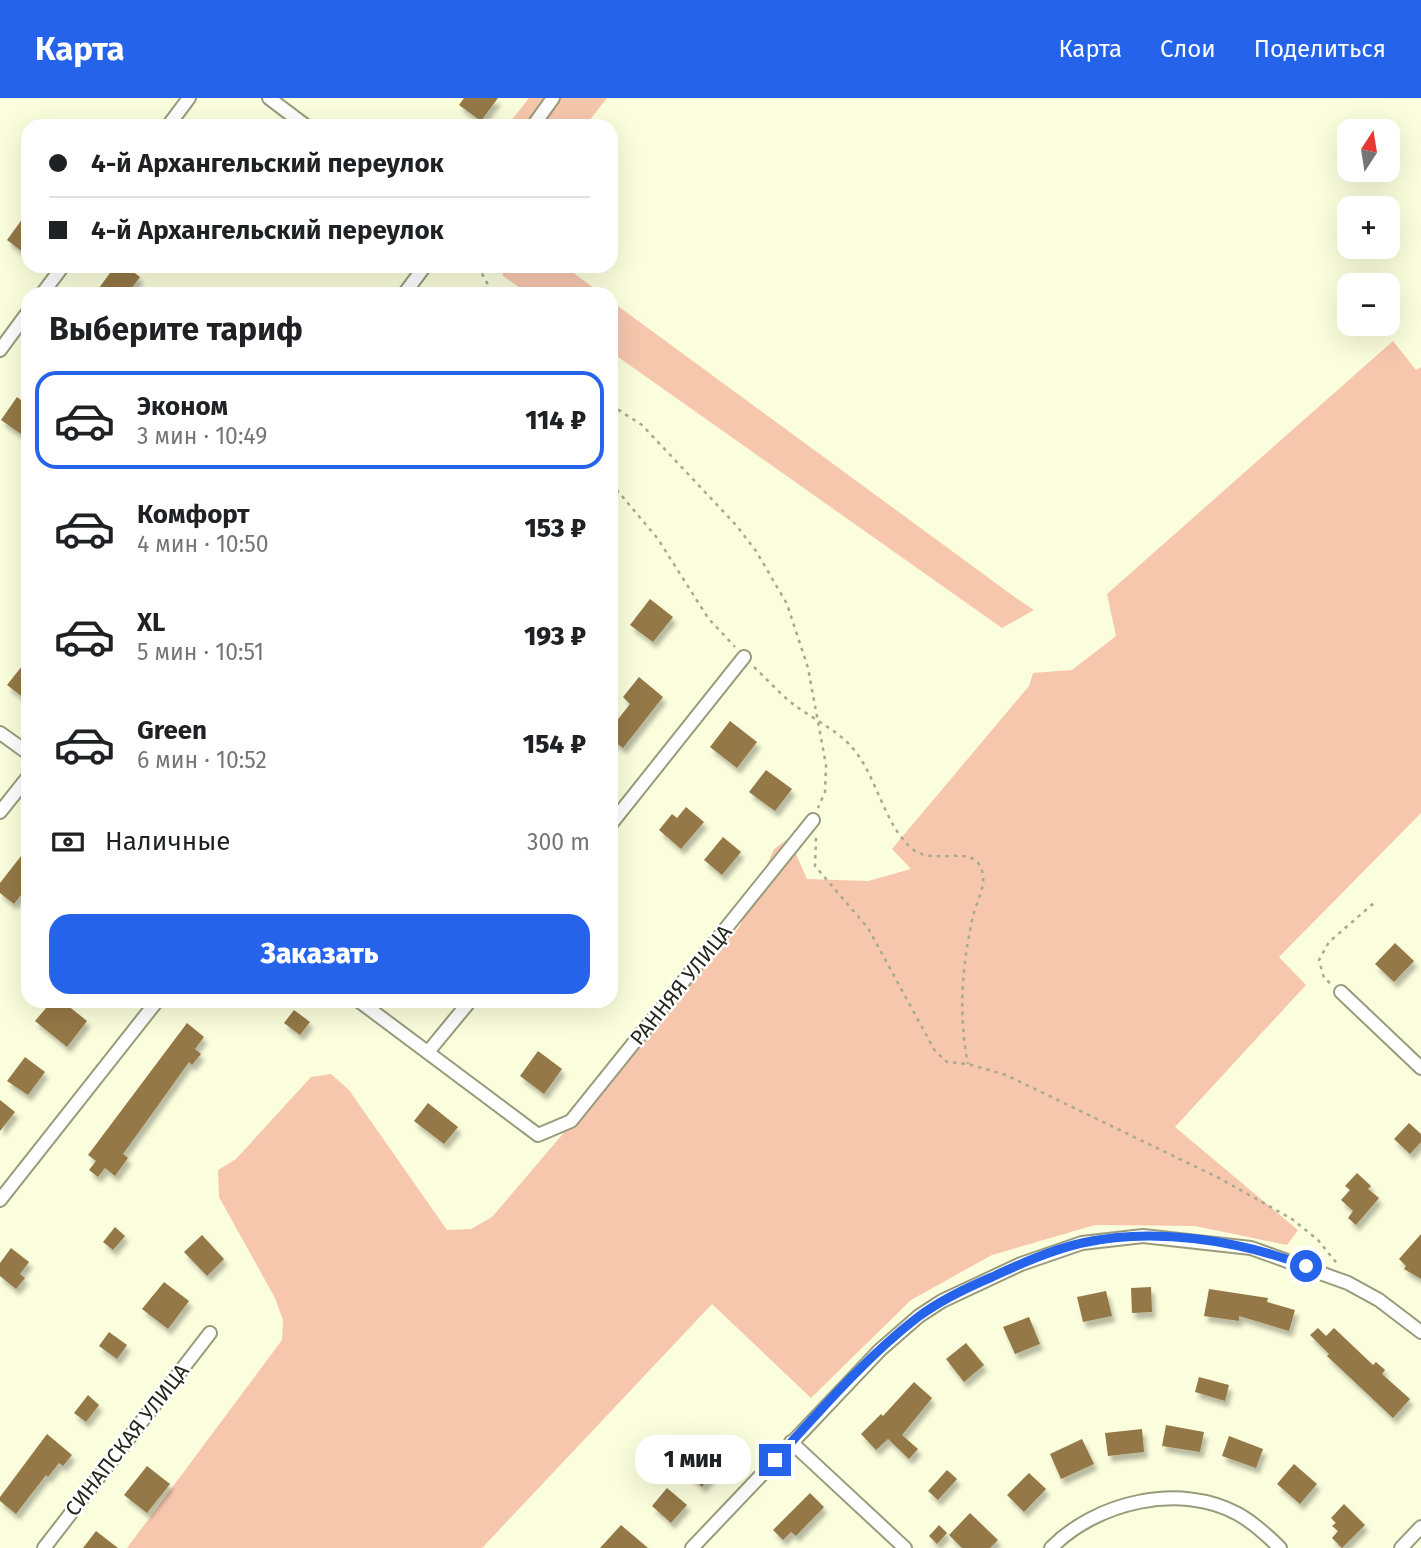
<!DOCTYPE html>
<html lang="ru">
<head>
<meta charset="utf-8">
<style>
	:root { --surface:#fff; --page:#f2f2f2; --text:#202124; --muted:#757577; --line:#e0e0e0; --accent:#2563eb }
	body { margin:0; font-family:"Fira Sans",sans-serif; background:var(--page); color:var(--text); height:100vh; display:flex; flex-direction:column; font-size:26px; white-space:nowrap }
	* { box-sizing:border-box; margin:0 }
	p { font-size:23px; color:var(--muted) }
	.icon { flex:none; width:38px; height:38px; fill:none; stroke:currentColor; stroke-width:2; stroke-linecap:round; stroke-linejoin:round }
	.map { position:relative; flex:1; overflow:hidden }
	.panel { position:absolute; left:21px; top:189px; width:597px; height:721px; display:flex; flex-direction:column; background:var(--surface); border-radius:21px; box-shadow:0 7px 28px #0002 }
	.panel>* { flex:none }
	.guide { position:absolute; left:21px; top:21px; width:597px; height:154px; border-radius:21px; box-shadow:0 7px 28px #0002; display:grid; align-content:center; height:154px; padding:0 28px; background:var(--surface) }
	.needle { width:46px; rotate:12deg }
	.buttons { position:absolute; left:1337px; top:21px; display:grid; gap:14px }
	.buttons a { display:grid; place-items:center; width:63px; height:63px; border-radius:14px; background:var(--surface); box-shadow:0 7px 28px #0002; font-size:35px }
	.end { position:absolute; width:32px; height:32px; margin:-16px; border:9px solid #2563eb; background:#fff; box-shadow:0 0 0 4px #fff }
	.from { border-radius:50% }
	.bubble { position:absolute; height:49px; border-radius:21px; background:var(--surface); box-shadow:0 7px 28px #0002; font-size:23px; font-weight:800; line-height:49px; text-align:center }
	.guide b { display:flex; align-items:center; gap:24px; height:66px; font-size:26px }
	.guide b+b { border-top:2px solid var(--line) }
	.guide i { width:18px; height:18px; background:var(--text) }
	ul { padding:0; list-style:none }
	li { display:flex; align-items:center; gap:21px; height:98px; margin:0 14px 10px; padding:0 14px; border:4px solid transparent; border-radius:21px }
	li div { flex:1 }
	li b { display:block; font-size:26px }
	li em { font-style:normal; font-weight:800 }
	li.current { border-color:var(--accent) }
	li>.icon { width:63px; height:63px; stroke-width:1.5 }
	h2 { padding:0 28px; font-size:32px; line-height:84px }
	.pay { display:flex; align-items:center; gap:18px; height:77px; padding:0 28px; font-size:26px }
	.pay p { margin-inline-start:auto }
	.cta { display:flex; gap:14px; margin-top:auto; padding:14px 28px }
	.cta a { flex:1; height:80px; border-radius:21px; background:var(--accent); color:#fff; font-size:28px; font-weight:800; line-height:80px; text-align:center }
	header { display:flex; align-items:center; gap:42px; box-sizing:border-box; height:98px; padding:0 35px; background:var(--accent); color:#fff }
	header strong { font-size:33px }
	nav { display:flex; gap:38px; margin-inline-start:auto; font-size:24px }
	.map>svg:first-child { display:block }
	.green { fill:#f7c7ad }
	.building { fill:#947846; filter:url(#shadow) }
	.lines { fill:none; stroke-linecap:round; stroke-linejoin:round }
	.street-casing { stroke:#999b7c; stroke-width:16 }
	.path { stroke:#a7a990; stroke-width:2.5; stroke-dasharray:3.5 5; stroke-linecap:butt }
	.street { stroke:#fff; stroke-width:12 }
	.route { stroke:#2563eb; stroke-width:9 }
	.labels { text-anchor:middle; stroke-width:5; stroke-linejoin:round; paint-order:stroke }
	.street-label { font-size:21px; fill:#26271b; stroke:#fff }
</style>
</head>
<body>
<header>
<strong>Карта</strong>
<nav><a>Карта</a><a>Слои</a><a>Поделиться</a></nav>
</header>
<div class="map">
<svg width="1421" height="1450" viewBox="0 0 1421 1450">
	<defs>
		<filter id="shadow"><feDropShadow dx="3.5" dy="6" stdDeviation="2" flood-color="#0004"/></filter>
	</defs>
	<rect width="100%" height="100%" fill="#fbfedc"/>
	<!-- green -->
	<g class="green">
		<polygon points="529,0 607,0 585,28 507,28"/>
		<polygon points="501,168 564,168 602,196 529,196 503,178"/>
		<polygon points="611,203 1016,500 1034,512 1002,530 611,254"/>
		<polygon points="1393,243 1416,272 1421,269 1421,715 1279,859 1306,887 1175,1029 1298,1132 1287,1147 1195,1128 1095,1127 992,1157 911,1202 811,1300 712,1206 482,1450 127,1450 282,1242 283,1222 275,1200 219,1099 218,1072 236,1061 311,979 331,976 349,992 447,1132 471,1131 492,1119 740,828 774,751 789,740 807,781 868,783 911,771 892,751 1029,588 1033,575 1072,572 1116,538 1107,496"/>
	</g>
	<!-- building -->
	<g class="building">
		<polygon points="464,0 498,0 481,23 459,7"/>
		<polygon points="28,113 28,158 7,142"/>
		<polygon points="115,168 125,168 140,179 127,196 107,196 99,190"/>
		<polygon points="28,291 28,341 1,322 17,299 21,302"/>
		<polygon points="650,501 673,519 653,544 630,527"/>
		<polygon points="22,568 28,573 28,603 7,587"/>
		<polygon points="639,579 663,599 623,650 611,641 611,630 630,606 623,599"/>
		<polygon points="730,623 757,644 737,670 710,649"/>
		<polygon points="766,672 792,691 775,713 749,694"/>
		<polygon points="686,709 704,724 681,751 659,732 672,716 677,720"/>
		<polygon points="723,739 741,754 722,777 704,762"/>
		<polygon points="28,749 28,788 14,806 0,795 0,785"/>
		<polygon points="1395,845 1414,863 1394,884 1375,866"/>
		<polygon points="52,903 62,903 87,923 67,949 35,923"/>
		<polygon points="294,912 310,924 300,937 284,925"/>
		<polygon points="187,925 204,939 195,951 201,956 192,967 189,964 159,1006 123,1056 128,1060 115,1078 105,1070 98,1079 89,1072 96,1063 88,1057"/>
		<polygon points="538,953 562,971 544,996 520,978"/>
		<polygon points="25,959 45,974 28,997 7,983"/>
		<polygon points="0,1002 15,1014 0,1033"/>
		<polygon points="428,1005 458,1029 444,1046 414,1023"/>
		<polygon points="1409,1025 1421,1036 1421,1044 1410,1056 1394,1041"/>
		<polygon points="1357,1075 1371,1088 1368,1091 1379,1100 1356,1127 1348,1120 1353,1113 1341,1102 1350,1092 1345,1088"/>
		<polygon points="115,1129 125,1138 113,1152 103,1144"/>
		<polygon points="1421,1136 1421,1181 1404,1171 1406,1168 1399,1161"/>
		<polygon points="202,1137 224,1161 207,1178 184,1154"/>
		<polygon points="11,1150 29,1164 20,1176 25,1180 16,1191 0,1178 0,1165"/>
		<polygon points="164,1184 189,1203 168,1231 142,1211"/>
		<polygon points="1151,1189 1152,1214 1132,1215 1131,1190"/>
		<polygon points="1209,1191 1268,1200 1267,1204 1295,1212 1289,1233 1239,1218 1239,1223 1204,1218"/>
		<polygon points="1106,1193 1112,1218 1083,1224 1077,1199"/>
		<polygon points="1029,1219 1040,1246 1015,1256 1003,1229"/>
		<polygon points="1318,1230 1326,1238 1334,1230 1373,1267 1376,1264 1385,1272 1382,1276 1410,1301 1393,1320 1327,1258 1329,1256 1310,1237"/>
		<polygon points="109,1234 127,1247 117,1261 99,1248"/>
		<polygon points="966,1245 984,1267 964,1284 946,1261"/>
		<polygon points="1199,1279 1229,1287 1225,1303 1195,1294"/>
		<polygon points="914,1284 932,1300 902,1337 918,1351 909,1361 888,1341 876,1352 861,1336 881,1316 883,1318"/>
		<polygon points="88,1297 99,1307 86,1324 74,1315"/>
		<polygon points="1166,1327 1204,1334 1200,1354 1162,1348"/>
		<polygon points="1142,1331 1144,1354 1108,1358 1105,1335"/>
		<polygon points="47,1336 72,1357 63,1368 59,1365 48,1379 46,1377 16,1416 0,1403 0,1399"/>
		<polygon points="1229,1338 1263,1351 1256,1370 1222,1358"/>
		<polygon points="1082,1341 1094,1366 1061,1381 1050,1356"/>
		<polygon points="684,1352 712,1378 702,1389 674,1363"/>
		<polygon points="1294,1366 1317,1386 1300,1406 1277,1386"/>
		<polygon points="147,1368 170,1386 147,1415 124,1397"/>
		<polygon points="947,1372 957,1381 938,1402 928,1393"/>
		<polygon points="1029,1375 1046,1391 1024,1414 1007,1397"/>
		<polygon points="667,1390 687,1407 671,1425 652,1408"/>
		<polygon points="810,1395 824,1409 796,1438 791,1434 783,1442 773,1432"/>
		<polygon points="1344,1406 1365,1427 1342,1450 1332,1440 1338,1433 1332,1428 1336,1425 1331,1420"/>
		<polygon points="970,1415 998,1442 990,1450 962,1450 949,1437"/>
		<polygon points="621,1427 648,1450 600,1450"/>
		<polygon points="939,1427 947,1435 937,1446 929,1438"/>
		<polygon points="96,1433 118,1450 83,1450"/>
	</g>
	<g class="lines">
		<defs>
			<g id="street">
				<polyline points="269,0 306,28"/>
				<polyline points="168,28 189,0"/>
				<polyline points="533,28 553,0"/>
				<polyline points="42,196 63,168"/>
				<polyline points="404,196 425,168"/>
				<polyline points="0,252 28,214"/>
				<polyline points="0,635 28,655"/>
				<polyline points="0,714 28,679"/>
				<polyline points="611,726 744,559"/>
				<polyline points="1341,894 1421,970"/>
				<polyline points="359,903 538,1037 571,1023 813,722"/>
				<polyline points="428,954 470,903"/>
				<polyline points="0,1102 157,903"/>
				<polyline points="791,1344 905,1450"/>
				<polyline points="44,1450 210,1235"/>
				<polyline points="692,1450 880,1252 919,1218 942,1203 1021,1166 1082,1145 1143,1138 1251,1150 1348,1185 1379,1202 1421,1234"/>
				<path d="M1051,1450C1096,1404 1180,1384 1238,1416C1254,1425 1267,1437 1280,1450"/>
				<polyline points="1401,1450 1421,1429"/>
			</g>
		</defs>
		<!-- street casing -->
		<use href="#street" class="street-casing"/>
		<!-- path -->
		<g class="path">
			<polyline points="478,168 493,196"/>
			<polyline points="611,307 642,327 736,427 756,453 787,506 808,570 826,667 825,694 818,710"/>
			<polyline points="611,385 658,441 708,520 735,549"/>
			<path d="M754,569C767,581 779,595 793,606C810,619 833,630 849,646C876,674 881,719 908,747C933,774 976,739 983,777C985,790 976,805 973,818C962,867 958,916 968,966"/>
			<polyline points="816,740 815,768 868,830 935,953 947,964 968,966 1006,977 1219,1080 1292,1121 1318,1142 1339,1168"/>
			<polyline points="1330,885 1324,880 1319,862 1329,844 1374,805"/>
		</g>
		<!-- street -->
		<use href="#street" class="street"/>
	</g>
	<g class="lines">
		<!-- route -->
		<path class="route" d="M775,1362C820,1313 865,1260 918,1219C941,1202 966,1190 992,1179C1020,1166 1051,1152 1082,1145C1154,1129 1238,1142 1306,1168"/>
	</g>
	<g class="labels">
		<!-- street labels -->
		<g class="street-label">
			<text transform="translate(681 887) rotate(-51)" y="7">РАННЯЯ УЛИЦА</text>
			<text transform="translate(127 1342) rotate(-52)" y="7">СИНАПСКАЯ УЛИЦА</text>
		</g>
	</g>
</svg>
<div class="buttons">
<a><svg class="needle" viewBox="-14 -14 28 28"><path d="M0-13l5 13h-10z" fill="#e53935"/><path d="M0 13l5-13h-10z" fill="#757577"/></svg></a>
<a>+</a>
<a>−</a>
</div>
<i class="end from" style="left:1306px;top:1168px"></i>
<i class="end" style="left:775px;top:1362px"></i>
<div class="bubble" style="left:635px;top:1337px;width:116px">1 мин</div>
<div class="guide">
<b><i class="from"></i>4-й Архангельский переулок</b>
<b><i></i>4-й Архангельский переулок</b>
</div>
<section class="panel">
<h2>Выберите тариф</h2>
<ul>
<li class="current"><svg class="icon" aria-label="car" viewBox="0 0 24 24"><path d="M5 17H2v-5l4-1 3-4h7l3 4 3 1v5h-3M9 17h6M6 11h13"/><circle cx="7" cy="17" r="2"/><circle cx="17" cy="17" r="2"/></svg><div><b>Эконом</b><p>3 мин · 10:49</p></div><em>114 ₽</em></li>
<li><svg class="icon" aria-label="car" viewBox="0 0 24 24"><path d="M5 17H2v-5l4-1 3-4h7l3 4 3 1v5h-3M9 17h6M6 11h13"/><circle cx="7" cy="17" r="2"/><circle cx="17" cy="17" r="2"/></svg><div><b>Комфорт</b><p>4 мин · 10:50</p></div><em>153 ₽</em></li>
<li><svg class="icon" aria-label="car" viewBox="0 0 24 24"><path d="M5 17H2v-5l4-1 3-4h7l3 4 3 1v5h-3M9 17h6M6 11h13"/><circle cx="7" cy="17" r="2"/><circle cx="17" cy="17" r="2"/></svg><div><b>XL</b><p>5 мин · 10:51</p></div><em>193 ₽</em></li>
<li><svg class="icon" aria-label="car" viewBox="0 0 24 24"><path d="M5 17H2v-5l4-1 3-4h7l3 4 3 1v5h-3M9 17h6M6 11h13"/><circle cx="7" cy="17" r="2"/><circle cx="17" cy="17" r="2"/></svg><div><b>Green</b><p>6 мин · 10:52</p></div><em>154 ₽</em></li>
</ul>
<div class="pay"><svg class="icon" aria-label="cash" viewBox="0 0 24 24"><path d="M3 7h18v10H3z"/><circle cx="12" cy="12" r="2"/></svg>Наличные<p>300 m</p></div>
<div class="cta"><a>Заказать</a></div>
</section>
</div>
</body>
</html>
